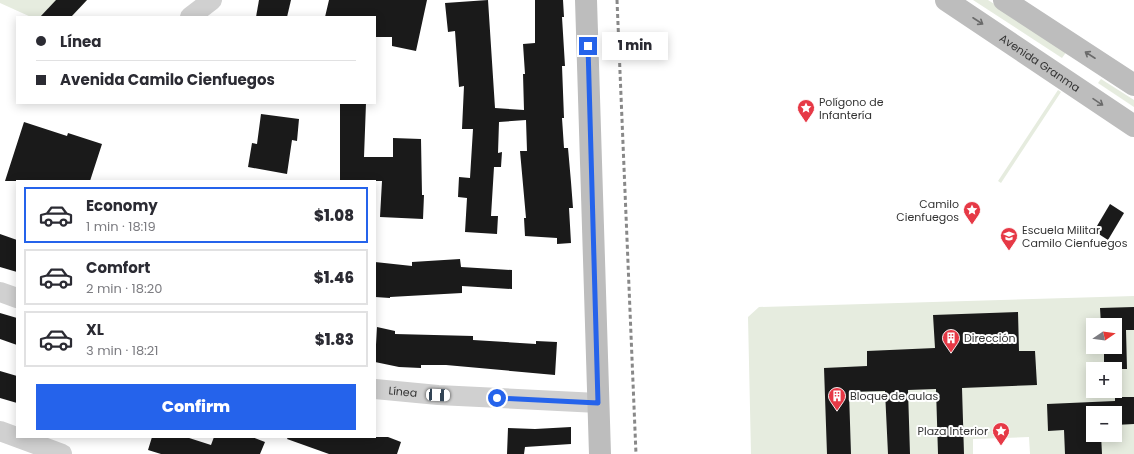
<!DOCTYPE html>
<html lang="en">
<head>
<meta charset="utf-8">
<style>
	:root { --surface:#fff; --page:#f2f2f3; --text:#2b2b33; --muted:#7c7c81; --line:#e1e1e2; --accent:#2563eb }
	body { margin:0; font-family:Poppins,sans-serif; background:var(--page); color:var(--text); height:100vh; display:flex; flex-direction:column; font-size:15px; white-space:nowrap }
	* { box-sizing:border-box; margin:0 }
	p { font-size:13px; color:var(--muted) }
	.icon { flex:none; width:22px; height:22px; fill:none; stroke:currentColor; stroke-width:2; stroke-linecap:round; stroke-linejoin:round }
	.map { position:relative; flex:1; overflow:hidden }
	.panel { position:absolute; left:16px; top:180px; width:360px; height:258px; display:flex; flex-direction:column; background:var(--surface); border-radius:0px; box-shadow:0 2px 10px #0003 }
	.panel>* { flex:none }
	.guide { position:absolute; left:16px; top:16px; width:360px; height:88px; border-radius:0px; box-shadow:0 2px 10px #0003; display:grid; align-content:center; height:88px; padding:0 20px; background:var(--surface) }
	.needle { width:26px; rotate:77deg }
	.controls { position:absolute; left:1086px; top:318px; display:grid; gap:8px }
	.controls a { display:grid; place-items:center; width:36px; height:36px; border-radius:0px; background:var(--surface); box-shadow:0 2px 10px #0003; font-size:20px }
	.end { position:absolute; width:18px; height:18px; margin:-9px; border:5px solid #2563eb; background:#fff; box-shadow:0 0 0 2px #fff }
	.from { border-radius:50% }
	.bubble { position:absolute; height:28px; border-radius:0px; background:var(--surface); box-shadow:0 2px 10px #0003; font-size:13px; font-weight:800; line-height:28px; text-align:center }
	.car { position:absolute; width:12px; height:24px; margin:-12px -6px; border-radius:5px; box-shadow:0 0 3px 1px #0007; background:linear-gradient(#fff 24%,#345 0 40%,#fff 0 76%,#345 0 86%,#fff 0) }
	.guide b { display:flex; align-items:center; gap:14px; height:38px; font-size:15px }
	.guide b+b { border-top:1px solid var(--line) }
	.guide i { width:10px; height:10px; background:var(--text) }
	ul { padding:7px 0 0; list-style:none }
	li { display:flex; align-items:center; gap:12px; height:56px; margin:0 8px 6px; padding:0 12px; border:2px solid var(--line); border-radius:0px }
	li div { flex:1 }
	li b { display:block; font-size:15px }
	li em { font-style:normal; font-weight:800 }
	li.current { border-color:var(--accent) }
	li>.icon { width:36px; height:36px; stroke-width:1.5 }
	.cta { display:flex; gap:8px; margin-top:auto; padding:8px 20px }
	.cta a { flex:1; height:46px; border-radius:0px; background:var(--accent); color:#fff; font-size:16px; font-weight:800; line-height:46px; text-align:center }
	.map>svg:first-child { display:block }
	.green { fill:#e6ecdf; fill-rule:evenodd }
	.building { fill:#1a1a1a }
	.lines { fill:none; stroke-linecap:round; stroke-linejoin:round }
	.street { stroke:#d0d0d0; stroke-width:20 }
	.secondary { stroke:#bdbdbd; stroke-width:22 }
	.rail { stroke:#888; stroke-width:3; stroke-dasharray:4 3; stroke-linecap:butt }
	.oneway { stroke:#6a6a6a }
	.route { stroke:#2563eb; stroke-width:5 }
	.labels { text-anchor:middle; stroke-width:4; stroke-linejoin:round; paint-order:stroke }
	.street-label { font-size:11px; fill:#333; stroke:#fff }
	.poi-label { font-size:11px; fill:#333; stroke:#fff; text-anchor:start }
</style>
</head>
<body>
<div class="map">
<svg width="1134" height="454" viewBox="0 0 1134 454">
	<rect width="100%" height="100%" fill="#fff"/>
	<!-- green -->
	<g class="green">
		<polygon points="0,0 87,0 71,17 31,17 0,3"/>
		<polygon points="973,0 988,0 1067,51 1062,58"/>
		<polygon points="1101,79 1134,100 1134,107 1098,83"/>
		<polygon points="1058,90 1061,92 1001,183 998,181"/>
		<path d="M1134,296V454H1030L1029,437L973,439V454H751L748,317L759,307ZM1093,325H1115V347H1093ZM1093,369H1115V391H1093ZM1093,413H1115V435H1093Z"/>
	</g>
	<!-- building -->
	<g class="building">
		<polygon points="56,0 87,0 71,17 40,17"/>
		<polygon points="259,0 291,0 287,17 256,17"/>
		<polygon points="329,0 427,0 416,51 392,46 392,37 375,37 375,17 325,17"/>
		<polygon points="488,0 495,108 524,110 523,74 525,74 523,44 535,43 535,0 563,0 564,17 562,17 565,66 562,66 564,118 562,118 564,148 568,148 571,182 573,208 569,208 571,243 557,244 557,238 525,236 524,218 526,218 520,151 527,151 526,120 499,122 498,153 502,152 501,167 494,167 491,216 498,216 497,234 465,232 467,198 458,197 459,177 470,178 473,129 462,129 464,86 459,87 455,31 448,32 445,3"/>
		<polygon points="340,103 366,103 364,157 393,157 393,138 421,139 422,195 424,195 423,219 380,217 382,181 340,181"/>
		<polygon points="261,114 299,119 297,141 292,140 287,174 248,167 252,143 257,144"/>
		<polygon points="24,122 67,136 68,133 102,144 90,181 5,181"/>
		<polygon points="1110,204 1124,213 1108,240 1094,231"/>
		<polygon points="0,234 17,240 17,272 0,267"/>
		<polygon points="460,259 461,267 512,270 512,289 462,286 462,293 390,297 390,298 375,297 375,262 412,266 412,262"/>
		<polygon points="1134,307 1134,330 1126,330 1127,369 1104,369 1104,347 1115,347 1115,325 1101,325 1100,308"/>
		<polygon points="1018,312 1019,351 1035,351 1037,385 962,388 964,454 938,454 936,389 908,390 910,454 888,454 885,391 849,392 851,454 827,454 824,368 867,366 867,351 935,348 933,315"/>
		<polygon points="0,313 17,318 17,345 0,339"/>
		<polygon points="377,327 395,331 395,334 473,336 473,340 536,344 536,341 557,342 555,375 446,365 421,365 421,368 399,367 375,362"/>
		<polygon points="0,371 17,376 17,403 0,398"/>
		<polygon points="1115,397 1134,397 1134,424 1115,425 1115,413 1093,413 1093,435 1101,435 1102,454 1065,454 1064,430 1048,431 1047,404 1115,401"/>
		<polygon points="571,427 571,444 525,447 524,454 507,454 508,428 535,429"/>
		<polygon points="152,437 186,437 211,445 214,437 252,437 265,442 260,454 161,454 148,450"/>
		<polygon points="288,437 388,437 401,442 397,454 329,454 287,439"/>
	</g>
	<g class="lines">
		<!-- street -->
		<g class="street">
			<polyline points="190,17 212,0"/>
			<polyline points="0,292 17,298"/>
			<path id="s1" d="M375,389L438,395L598,403"/>
			<polyline points="0,431 62,454"/>
		</g>
		<!-- secondary -->
		<g class="secondary">
			<polyline points="586,0 600,454"/>
			<path id="s2" d="M946,0L1134,126"/>
			<polyline points="1004,0 1134,85"/>
		</g>
		<!-- rail -->
		<polyline class="rail" points="617,0 636,454"/>
	</g>
	<!-- one-way arrows -->
	<defs><path id="oneway-shaft" d="M-6 0H5M1.5-3L5.5 0L1.5 3" fill="none" stroke-width="1.6" stroke-linecap="round" stroke-linejoin="round"/></defs>
	<g class="oneway">
		<use href="#oneway-shaft" transform="translate(978 21) rotate(33)"/>
		<use href="#oneway-shaft" transform="translate(1090 55) rotate(-147)"/>
		<use href="#oneway-shaft" transform="translate(1098 102) rotate(34)"/>
	</g>
	<g class="lines">
		<!-- route -->
		<polyline class="route" points="497,398 598,403 588,46"/>
	</g>
	<!-- icons -->
	<defs>
		<symbol id="sight-pin" viewBox="-11 -11 22 30"><path d="M0 17L-7.5 6A9.5 9.5 0 1 1 7.5 6Z" fill="#e63946" stroke="#fff"/><path d="M0-6L1.8-2.2L6-1.7L2.9 1.2L3.7 5.4L0 3.3L-3.7 5.4L-2.9 1.2L-6-1.7L-1.8-2.2Z" fill="#fff"/></symbol>
		<symbol id="school-pin" viewBox="-11 -11 22 30"><path d="M0 17L-7.5 6A9.5 9.5 0 1 1 7.5 6Z" fill="#e63946" stroke="#fff"/><path d="M0-5L7-2L0 1L-7-2ZM-4 1L0 2.5L4 1V4Q0 6-4 4Z" fill="#fff"/></symbol>
		<symbol id="building-pin" viewBox="-11 -11 22 30"><path d="M0 17L-7.5 6A9.5 9.5 0 1 1 7.5 6Z" fill="#e63946" stroke="#fff"/><path d="M-4-6H4V6H1V3H-1V6H-4ZM-2.5-4.3h1.7v1.8h-1.7ZM.8-4.3h1.7v1.8H.8ZM-2.5-1h1.7V.8h-1.7ZM.8-1h1.7V.8H.8Z" fill="#fff"/></symbol>
	</defs>
	<g fill-rule="evenodd">
		<use href="#sight-pin" x="796" y="98" width="20" height="27"/>
		<use href="#sight-pin" x="962" y="200" width="20" height="27"/>
		<use href="#school-pin" x="999" y="226" width="20" height="27"/>
		<use href="#building-pin" x="941" y="328" width="20" height="27"/>
		<use href="#building-pin" x="827" y="386" width="20" height="27"/>
		<use href="#sight-pin" x="991" y="421" width="20" height="27"/>
	</g>
	<g class="labels">
		<!-- street labels -->
		<g class="street-label">
			<text dy="4" stroke="none"><textPath href="#s2" startOffset="113">Avenida Granma</textPath></text>
			<text dy="4" stroke="none"><textPath href="#s1" startOffset="28">Línea</textPath></text>
		</g>
		<!-- poi labels -->
		<g class="poi-label">
			<text x="819" y="106">Polígono de<tspan x="819" dy="13">Infantería</tspan></text>
			<text x="959" y="208" text-anchor="end">Camilo<tspan x="959" dy="13">Cienfuegos</tspan></text>
			<text x="1022" y="234">Escuela Militar<tspan x="1022" dy="13">Camilo Cienfuegos</tspan></text>
			<text x="964" y="342">Dirección</text>
			<text x="850" y="400">Bloque de aulas</text>
			<text x="988" y="435" text-anchor="end">Plaza Interior</text>
		</g>
	</g>
</svg>
<div class="controls">
<a><svg class="needle" viewBox="-14 -14 28 28"><path d="M0-13l5 13h-10z" fill="#e53935"/><path d="M0 13l5-13h-10z" fill="#7c7c81"/></svg></a>
<a>+</a>
<a>−</a>
</div>
<i class="end from" style="left:497px;top:398px"></i>
<i class="end" style="left:588px;top:46px"></i>
<div class="bubble" style="left:602px;top:32px;width:66px">1 min</div>
<i class="car" style="left:438px;top:395px;rotate:93deg"></i>
<div class="guide">
<b><i class="from"></i>Línea</b>
<b><i></i>Avenida Camilo Cienfuegos</b>
</div>
<section class="panel">
<ul>
<li class="current"><svg class="icon" aria-label="car" viewBox="0 0 24 24"><path d="M5 17H2v-5l4-1 3-4h7l3 4 3 1v5h-3M9 17h6M6 11h13"/><circle cx="7" cy="17" r="2"/><circle cx="17" cy="17" r="2"/></svg><div><b>Economy</b><p>1 min · 18:19</p></div><em>$1.08</em></li>
<li><svg class="icon" aria-label="car" viewBox="0 0 24 24"><path d="M5 17H2v-5l4-1 3-4h7l3 4 3 1v5h-3M9 17h6M6 11h13"/><circle cx="7" cy="17" r="2"/><circle cx="17" cy="17" r="2"/></svg><div><b>Comfort</b><p>2 min · 18:20</p></div><em>$1.46</em></li>
<li><svg class="icon" aria-label="car" viewBox="0 0 24 24"><path d="M5 17H2v-5l4-1 3-4h7l3 4 3 1v5h-3M9 17h6M6 11h13"/><circle cx="7" cy="17" r="2"/><circle cx="17" cy="17" r="2"/></svg><div><b>XL</b><p>3 min · 18:21</p></div><em>$1.83</em></li>
</ul>
<div class="cta"><a>Confirm</a></div>
</section>
</div>
</body>
</html>
